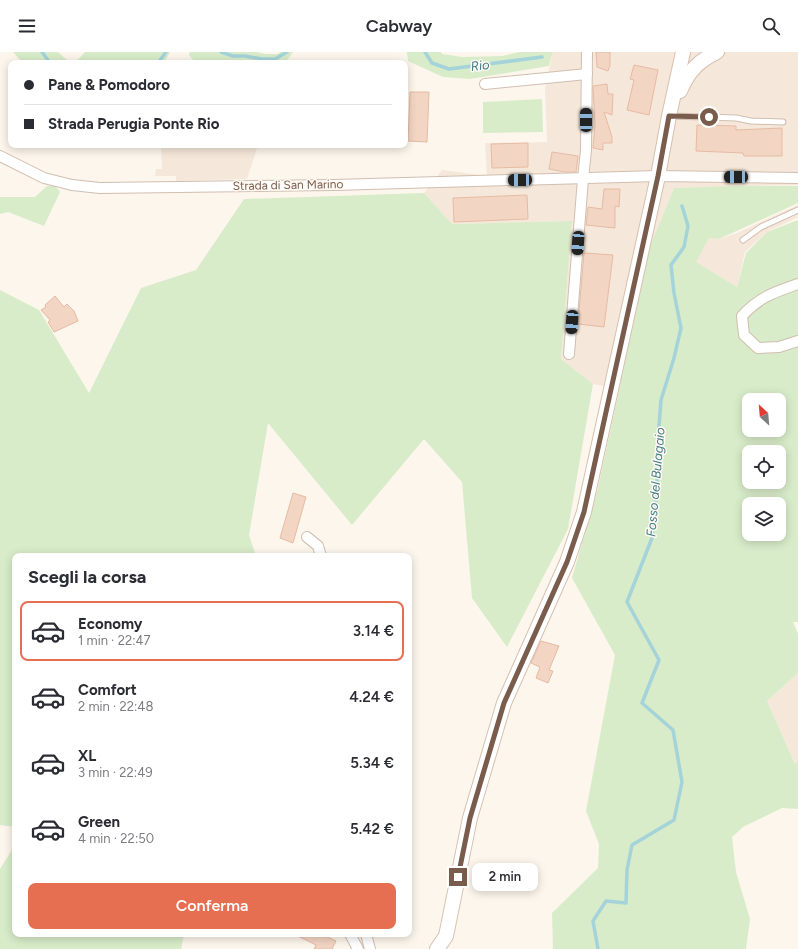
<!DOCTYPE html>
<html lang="it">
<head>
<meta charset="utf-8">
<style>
	:root { --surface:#fff; --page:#f7f7f7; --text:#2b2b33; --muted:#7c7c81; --line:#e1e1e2; --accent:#e76f51 }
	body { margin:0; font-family:Figtree,sans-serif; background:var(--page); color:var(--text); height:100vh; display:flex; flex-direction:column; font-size:15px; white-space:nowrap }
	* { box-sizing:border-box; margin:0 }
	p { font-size:13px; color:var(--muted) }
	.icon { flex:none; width:22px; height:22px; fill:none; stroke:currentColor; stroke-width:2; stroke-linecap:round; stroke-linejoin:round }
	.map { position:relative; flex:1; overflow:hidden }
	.drawer { position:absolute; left:12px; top:501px; width:400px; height:384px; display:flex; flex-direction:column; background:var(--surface); border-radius:8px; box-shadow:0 2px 10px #0003 }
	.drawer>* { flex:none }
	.guide { position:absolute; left:8px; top:8px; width:400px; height:88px; border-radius:8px; box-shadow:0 2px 10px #0003; display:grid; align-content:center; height:88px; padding:0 16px; background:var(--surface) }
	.needle { width:26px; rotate:334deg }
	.buttons { position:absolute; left:742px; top:341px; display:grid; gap:8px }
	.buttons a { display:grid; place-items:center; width:44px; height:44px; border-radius:8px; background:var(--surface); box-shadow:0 2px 10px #0003; font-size:20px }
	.end { position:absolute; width:18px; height:18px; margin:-9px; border:5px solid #7a5c4d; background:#fff; box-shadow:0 0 0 2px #fff }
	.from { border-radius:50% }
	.bubble { position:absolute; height:28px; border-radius:8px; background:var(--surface); box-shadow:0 2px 10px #0003; font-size:13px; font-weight:600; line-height:28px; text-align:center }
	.car { position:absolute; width:12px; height:24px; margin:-12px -6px; border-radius:5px; box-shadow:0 0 3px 1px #0007; background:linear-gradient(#222 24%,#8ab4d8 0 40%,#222 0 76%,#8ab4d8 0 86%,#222 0) }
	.guide b { display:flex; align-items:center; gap:14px; height:38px; font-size:15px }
	.guide b+b { border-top:1px solid var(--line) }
	.guide i { width:10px; height:10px; background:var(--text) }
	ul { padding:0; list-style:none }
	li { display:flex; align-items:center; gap:12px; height:60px; margin:0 8px 6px; padding:0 8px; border:2px solid transparent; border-radius:8px }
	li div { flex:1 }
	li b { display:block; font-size:15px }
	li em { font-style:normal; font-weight:600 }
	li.selected { border-color:var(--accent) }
	li>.icon { width:36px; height:36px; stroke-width:1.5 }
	h2 { padding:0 16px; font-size:18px; line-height:48px }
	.button { display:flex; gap:8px; margin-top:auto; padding:8px 16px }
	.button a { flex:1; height:46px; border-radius:8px; background:var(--accent); color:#fff; font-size:16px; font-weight:600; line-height:46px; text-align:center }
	header { display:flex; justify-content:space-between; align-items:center; height:52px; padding:0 16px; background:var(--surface); font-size:18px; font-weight:600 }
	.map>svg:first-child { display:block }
	.residential { fill:#f5e8da }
	.green { fill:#d8ecc9; fill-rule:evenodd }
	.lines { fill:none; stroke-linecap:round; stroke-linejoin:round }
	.stream { stroke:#a5d3da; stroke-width:3.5 }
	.building { fill:#f3d5c3; stroke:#e6bba3 }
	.lane-casing { stroke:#d1beb0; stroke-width:7 }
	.street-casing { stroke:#d1beb0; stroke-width:12 }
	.secondary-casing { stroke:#d6c0b0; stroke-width:16 }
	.lane { stroke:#fff; stroke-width:5 }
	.street { stroke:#fff; stroke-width:10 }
	.secondary { stroke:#fff; stroke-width:14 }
	.route { stroke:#7a5c4d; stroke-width:5 }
	.labels { text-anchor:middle; stroke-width:3; stroke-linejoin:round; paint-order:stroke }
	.street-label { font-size:12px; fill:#7a5c4d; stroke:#fffaf3 }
	.water-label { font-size:13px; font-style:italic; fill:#437c86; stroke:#fffaf3 }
</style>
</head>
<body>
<header><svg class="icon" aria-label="menu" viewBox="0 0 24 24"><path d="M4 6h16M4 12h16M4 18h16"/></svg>Cabway<svg class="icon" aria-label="search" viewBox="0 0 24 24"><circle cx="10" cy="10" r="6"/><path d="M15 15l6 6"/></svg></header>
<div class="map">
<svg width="798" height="897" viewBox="0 0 798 897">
	<rect width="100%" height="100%" fill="#fdf6ec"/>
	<!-- residential -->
	<g class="residential">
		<polygon points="553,0 798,0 798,133 674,136 650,194 620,337 593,332 561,307 572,169 452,172 424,141 442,118 487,124 485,91 547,90 545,36"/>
		<polygon points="161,93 258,93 247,127 176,129 176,124 155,124 156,117 162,117"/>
		<polygon points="798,153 798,165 767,180 745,200 737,235 695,210 709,186 719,187 737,181"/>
		<polygon points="798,621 798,710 795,712 767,649"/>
	</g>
	<!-- green -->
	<g class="green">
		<polygon points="13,0 58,0 70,11 23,11"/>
		<polygon points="85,0 170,0 164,11 75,11"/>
		<polygon points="190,0 257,0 265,2 278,2 280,0 293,0 288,7 283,11 194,11 194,9 189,3"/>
		<polygon points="407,0 441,0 442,2 462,5 502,4 520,0 553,0 549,14 470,27 443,25 408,9"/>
		<polygon points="542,47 543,80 483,81 483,50"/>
		<polygon points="47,134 55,134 60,140 44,174 8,160 0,162 0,145 35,145"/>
		<path d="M737,134H798V151L719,187L709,186L696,210L737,235L746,201L767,180L798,168V570H793L798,582V621L767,649L795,712L798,710V757L782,756L743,775L732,785L736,820L750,867L746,897H553L552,861L598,816L599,792L586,759L615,603L572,526L598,436L650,194L674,136ZM749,348H779V378H749ZM749,400H779V430H749ZM749,452H779V482H749Z"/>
		<polygon points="424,141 452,172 572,169 561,307 593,332 568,477 507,595 472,546 462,430 424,387 352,473 268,371 249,483 256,504 15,504 15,775 0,773 0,238 39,258 89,341 141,236 196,218 244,147"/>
		<polygon points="15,793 15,882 184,882 181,897 0,897 0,817"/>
	</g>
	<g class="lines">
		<!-- stream -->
		<g class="stream">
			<polyline points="42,0 50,11"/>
			<polyline points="221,0 233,4 245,4 262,7 275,7 287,0"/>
			<polyline points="425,0 432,11 449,17 542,5"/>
			<polyline points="158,11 166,0"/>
			<polyline points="598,897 593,869 606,849 626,851 627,818 632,793 674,768 682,730 673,678 642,651 659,608 627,550 652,486 657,435 657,400 661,348 674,306 681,276 674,241 671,213 684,195 688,174 682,154"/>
		</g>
	</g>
	<!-- building -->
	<g class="building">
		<polygon points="596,0 610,0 610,13 608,19 597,15"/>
		<polygon points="634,13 658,18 649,63 627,58 634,28 630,27"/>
		<polygon points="607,32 608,42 613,42 612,63 604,60 612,85 612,91 603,91 603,98 593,96 595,73 593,34"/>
		<polygon points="410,40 429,40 427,90 408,89"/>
		<polygon points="697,73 736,74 736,78 782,76 782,104 744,104 743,101 696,99"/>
		<polygon points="528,91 528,115 492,116 491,92"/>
		<polygon points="552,100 578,104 576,120 565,120 549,117"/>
		<polygon points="604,137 620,137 619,155 615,154 615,176 586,173 588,155 602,157"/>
		<polygon points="527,143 528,167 454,170 453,146"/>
		<polygon points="584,201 613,203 604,275 578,272"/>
		<polygon points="55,244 64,255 67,252 74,259 78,269 54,280 48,270 50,268 41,258 46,255 45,253"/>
		<polygon points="293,441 306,445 293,491 280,486"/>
		<polygon points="541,589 559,594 549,618 553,619 548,631 536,626 540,615 531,611"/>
		<polygon points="294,882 321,882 336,889 332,897 314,897 316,893"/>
	</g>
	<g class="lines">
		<defs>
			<g id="lane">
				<polyline points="670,64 736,66 751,69 783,70"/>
				<polyline points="743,188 761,175 798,158"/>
			</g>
			<g id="street">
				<polyline points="485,32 587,22"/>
				<polyline points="0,104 44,126 72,133 100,136 334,133 658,124 798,126"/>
				<path d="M798,232C775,240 759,245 742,264L744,283L758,296L779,295L798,289"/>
				<polyline points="569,302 583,127 586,98 587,0"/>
				<polyline points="307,485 318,494 321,504"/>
				<polyline points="350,882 358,897"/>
				<polyline points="366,882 370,897"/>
			</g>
			<g id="secondary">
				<path d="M680,39C688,20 698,9 717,0"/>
				<polyline points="437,897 446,884 470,766 504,651 567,510 584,460 658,124 669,64 683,0"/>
			</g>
		</defs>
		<!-- lane casing -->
		<use href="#lane" class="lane-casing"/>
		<!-- street casing -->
		<use href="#street" class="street-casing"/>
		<!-- secondary casing -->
		<use href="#secondary" class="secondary-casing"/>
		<!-- lane -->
		<use href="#lane" class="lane"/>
		<!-- street -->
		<use href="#street" class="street"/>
		<!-- secondary -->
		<use href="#secondary" class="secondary"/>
	</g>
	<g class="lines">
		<!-- route -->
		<polyline class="route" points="458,825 470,766 504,651 567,510 584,460 658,124 669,64 709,65"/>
	</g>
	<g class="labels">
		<!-- street labels -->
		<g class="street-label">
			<text transform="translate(288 133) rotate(-1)" y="4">Strada di San Marino</text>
		</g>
		<!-- water labels -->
		<g class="water-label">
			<text transform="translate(480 13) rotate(-7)" y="5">Rio</text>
			<text transform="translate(655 430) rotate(-85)" y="5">Fosso del Bulagaio</text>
		</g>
	</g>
</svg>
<div class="buttons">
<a><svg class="needle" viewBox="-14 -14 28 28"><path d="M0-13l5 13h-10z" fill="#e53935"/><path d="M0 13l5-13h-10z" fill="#7c7c81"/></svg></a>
<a><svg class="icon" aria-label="locate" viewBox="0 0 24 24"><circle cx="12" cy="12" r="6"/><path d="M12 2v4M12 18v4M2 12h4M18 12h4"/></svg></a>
<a><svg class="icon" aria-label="layers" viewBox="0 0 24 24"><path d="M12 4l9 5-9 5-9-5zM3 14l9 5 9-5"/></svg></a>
</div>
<i class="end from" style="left:709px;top:65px"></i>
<i class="end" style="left:458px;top:825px"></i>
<div class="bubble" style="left:472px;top:811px;width:66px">2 min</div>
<i class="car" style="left:586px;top:68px;rotate:0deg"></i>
<i class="car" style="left:736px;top:125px;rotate:270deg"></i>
<i class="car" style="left:520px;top:128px;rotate:269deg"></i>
<i class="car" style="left:578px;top:191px;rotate:184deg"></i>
<i class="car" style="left:572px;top:270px;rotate:184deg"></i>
<div class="guide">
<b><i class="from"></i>Pane &amp; Pomodoro</b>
<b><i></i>Strada Perugia Ponte Rio</b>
</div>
<section class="drawer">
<h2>Scegli la corsa</h2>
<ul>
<li class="selected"><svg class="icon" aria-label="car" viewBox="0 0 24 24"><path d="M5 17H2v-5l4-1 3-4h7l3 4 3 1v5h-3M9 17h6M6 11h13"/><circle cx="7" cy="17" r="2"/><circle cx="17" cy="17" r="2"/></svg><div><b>Economy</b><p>1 min · 22:47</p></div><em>3.14 €</em></li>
<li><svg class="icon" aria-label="car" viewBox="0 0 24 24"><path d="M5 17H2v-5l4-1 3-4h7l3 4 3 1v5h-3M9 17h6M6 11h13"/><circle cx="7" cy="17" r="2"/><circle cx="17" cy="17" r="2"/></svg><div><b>Comfort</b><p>2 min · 22:48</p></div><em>4.24 €</em></li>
<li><svg class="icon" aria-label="car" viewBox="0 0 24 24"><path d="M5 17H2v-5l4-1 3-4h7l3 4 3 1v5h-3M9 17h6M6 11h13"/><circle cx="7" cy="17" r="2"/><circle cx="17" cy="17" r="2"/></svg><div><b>XL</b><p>3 min · 22:49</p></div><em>5.34 €</em></li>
<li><svg class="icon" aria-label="car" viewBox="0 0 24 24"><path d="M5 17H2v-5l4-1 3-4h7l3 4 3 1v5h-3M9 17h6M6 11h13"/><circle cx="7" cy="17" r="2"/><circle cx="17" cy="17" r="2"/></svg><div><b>Green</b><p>4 min · 22:50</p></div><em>5.42 €</em></li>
</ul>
<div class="button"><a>Conferma</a></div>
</section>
</div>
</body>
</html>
